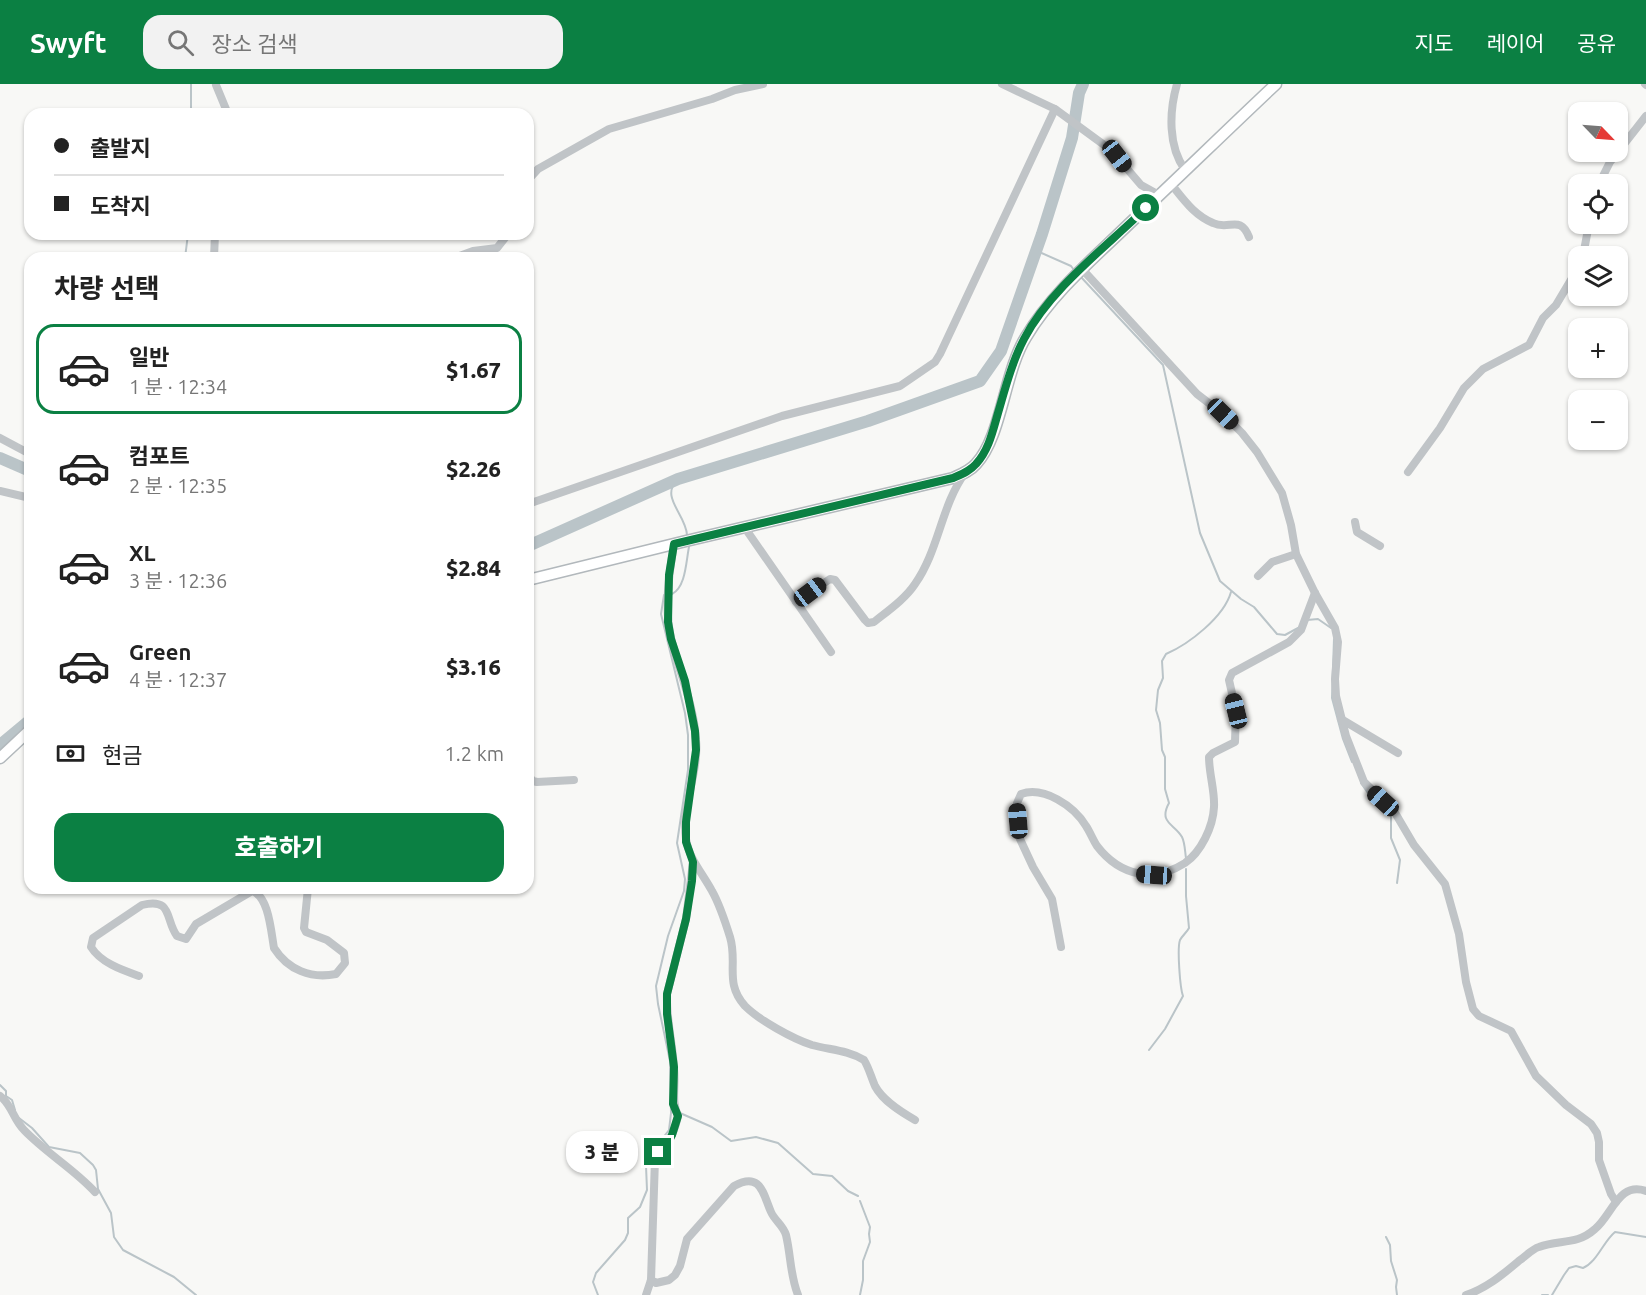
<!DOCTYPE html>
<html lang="ko">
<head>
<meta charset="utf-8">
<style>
	:root { --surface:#fff; --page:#f2f2f2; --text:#222; --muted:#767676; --line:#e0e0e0; --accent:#0b8043 }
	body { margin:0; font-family:Ubuntu,"Noto Sans KR",sans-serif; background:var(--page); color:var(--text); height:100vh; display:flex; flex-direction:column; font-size:22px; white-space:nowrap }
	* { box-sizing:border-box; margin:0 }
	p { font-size:20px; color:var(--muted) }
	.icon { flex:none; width:33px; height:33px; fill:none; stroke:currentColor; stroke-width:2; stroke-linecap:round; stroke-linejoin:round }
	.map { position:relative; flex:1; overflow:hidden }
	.sheet { position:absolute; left:24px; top:168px; width:510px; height:642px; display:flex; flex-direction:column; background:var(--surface); border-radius:18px; box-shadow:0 2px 4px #0004 }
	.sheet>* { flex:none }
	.guide { position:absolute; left:24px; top:24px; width:510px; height:132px; border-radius:18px; box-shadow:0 2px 4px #0004; display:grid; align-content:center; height:132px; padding:0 30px; background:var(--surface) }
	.needle { width:39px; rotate:115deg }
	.tools { position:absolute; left:1568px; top:18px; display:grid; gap:12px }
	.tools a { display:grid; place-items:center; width:60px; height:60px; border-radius:12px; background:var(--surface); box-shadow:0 2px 4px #0004; font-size:30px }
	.end { position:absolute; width:27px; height:27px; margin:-14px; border:8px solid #0b8043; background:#fff; box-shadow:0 0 0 3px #fff }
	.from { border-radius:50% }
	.bubble { position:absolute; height:42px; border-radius:18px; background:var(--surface); box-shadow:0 2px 4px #0004; font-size:20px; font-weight:800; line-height:42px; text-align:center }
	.car { position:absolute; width:18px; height:36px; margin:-18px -9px; border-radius:8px; box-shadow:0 0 4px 2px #0007; background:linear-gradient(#222 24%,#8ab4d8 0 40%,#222 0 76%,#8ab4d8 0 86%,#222 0) }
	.guide b { display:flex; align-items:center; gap:21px; height:57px; font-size:22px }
	.guide b+b { border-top:2px solid var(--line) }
	.guide i { width:15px; height:15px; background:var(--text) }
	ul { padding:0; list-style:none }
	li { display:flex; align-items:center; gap:18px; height:90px; margin:0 12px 9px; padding:0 18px; border:3px solid transparent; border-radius:18px }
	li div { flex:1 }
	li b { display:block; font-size:22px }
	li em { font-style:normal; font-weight:800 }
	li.selected { border-color:var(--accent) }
	li>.icon { width:54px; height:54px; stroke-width:1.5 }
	h2 { padding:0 30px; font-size:27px; line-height:72px }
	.pay { display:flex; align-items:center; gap:15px; height:66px; padding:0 30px; font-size:22px }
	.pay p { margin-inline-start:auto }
	.action { display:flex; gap:12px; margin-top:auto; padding:12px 30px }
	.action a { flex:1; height:69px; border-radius:18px; background:var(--accent); color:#fff; font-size:24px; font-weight:800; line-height:69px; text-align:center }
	header { display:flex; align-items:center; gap:36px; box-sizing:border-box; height:84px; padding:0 30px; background:var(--accent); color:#fff }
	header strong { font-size:28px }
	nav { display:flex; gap:33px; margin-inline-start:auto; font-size:21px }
	.search { width:420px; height:54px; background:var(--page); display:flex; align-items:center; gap:15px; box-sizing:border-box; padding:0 21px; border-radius:18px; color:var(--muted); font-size:22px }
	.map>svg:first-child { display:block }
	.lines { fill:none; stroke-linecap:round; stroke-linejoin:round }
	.stream { stroke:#bac4c8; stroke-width:2 }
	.river { stroke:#bac4c8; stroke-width:12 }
	.secondary-casing { stroke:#b2b8bc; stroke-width:13 }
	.minor { stroke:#c0c4c7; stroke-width:8 }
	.secondary { stroke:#fff; stroke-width:10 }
	.route { stroke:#0b8043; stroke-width:8 }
</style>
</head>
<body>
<header>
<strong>Swyft</strong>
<div class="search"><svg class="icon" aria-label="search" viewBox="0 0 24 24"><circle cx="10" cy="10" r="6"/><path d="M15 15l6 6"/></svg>장소 검색</div>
<nav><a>지도</a><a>레이어</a><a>공유</a></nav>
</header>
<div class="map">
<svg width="1646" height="1211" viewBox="0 0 1646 1211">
	<rect width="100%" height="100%" fill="#f8f8f6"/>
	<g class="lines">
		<!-- stream -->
		<g class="stream">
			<polyline points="191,0 191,30"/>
			<polyline points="1037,167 1071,182 1074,186"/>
			<polyline points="185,174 188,150"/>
			<polyline points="1080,192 1163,281 1200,449 1220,497 1241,515 1254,523 1277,550 1285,551 1298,544"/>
			<path d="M678,395C659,413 686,430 687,451"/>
			<path d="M672,510C686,503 686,477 689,463"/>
			<polyline points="1307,536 1318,535 1331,544"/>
			<polyline points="1334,555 1332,614 1343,655 1352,678"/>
			<polyline points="1361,699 1372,715 1386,724 1391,732 1391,754 1400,776 1397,799"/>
			<path d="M1186,774C1185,768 1185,759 1182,753C1175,740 1158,739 1169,719L1165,705V673L1162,666L1160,639L1156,626L1158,606L1163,594L1162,577L1166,570C1189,560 1224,533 1231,508"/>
			<path d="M1149,966L1165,945L1183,912C1180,904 1177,864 1180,856C1182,852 1187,848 1189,844L1186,812V785"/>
			<polyline points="0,1001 6,1007 6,1012 12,1016 15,1026"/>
			<polyline points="680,1029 712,1043 731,1057 756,1053 778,1059 813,1090 832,1092 848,1107 858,1112"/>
			<polyline points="19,1034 32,1044 49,1063 80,1069 93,1081 96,1086 98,1105 111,1129 114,1153 123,1166 174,1193 196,1211"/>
			<polyline points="860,1117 870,1143 869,1150 870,1158 863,1177 863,1196 860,1211"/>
			<polyline points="1386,1153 1390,1161 1391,1177 1397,1196 1396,1203 1397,1211"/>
			<polyline points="598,1211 593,1198 596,1189 625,1156 628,1149 628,1134 640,1123 647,1106 646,1082 649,1072 669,1046 671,1029 670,977 658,920 656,902 668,852 684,807 685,795 677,759 688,686 688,651 685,629 661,530 664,511"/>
			<polyline points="1542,1211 1548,1211"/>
			<path d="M1552,1211L1564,1191L1569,1184L1576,1182L1583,1184C1597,1178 1603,1158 1615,1148L1646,1153"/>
		</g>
		<!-- river -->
		<g class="river">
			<polyline points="0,374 30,387"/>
			<polyline points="528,462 678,395 868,337 980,297 1001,267 1042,150 1072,54 1079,9 1083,0"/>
			<polyline points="0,661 30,636"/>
		</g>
		<defs>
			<g id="secondary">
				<path d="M528,496L686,457L953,394C962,390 970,387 976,380C1002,352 1004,288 1026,253C1053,208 1093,175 1130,139C1179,93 1227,46 1276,0"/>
				<polyline points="0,674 30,646"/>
			</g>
		</defs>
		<!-- secondary casing -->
		<use href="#secondary" class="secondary-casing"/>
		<!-- minor -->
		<g class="minor">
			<polyline points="1002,0 1055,25 1111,66 1141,101 1159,111"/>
			<path d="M1177,0C1169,28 1168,62 1185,86"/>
			<polyline points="1645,0 1646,1"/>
			<polyline points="216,1 228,30"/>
			<polyline points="528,96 538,85 609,45 712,15 735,6 763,0"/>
			<path d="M1171,100C1184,116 1194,131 1213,139C1229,147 1240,130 1249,153"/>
			<polyline points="1599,100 1610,78 1646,32"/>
			<polyline points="1583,172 1589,140"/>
			<polyline points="214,174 215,150"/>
			<polyline points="454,174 473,167 497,164 508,150"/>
			<polyline points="1082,185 1197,310 1223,330 1242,349 1257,368 1282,409 1291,441 1296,470 1315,509 1335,544 1338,558 1335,595 1336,612 1346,652 1364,698 1394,727 1414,761 1445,800 1459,850 1466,898 1473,925 1479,932 1511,947 1536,992 1566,1021 1591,1040 1597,1049 1599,1058 1599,1076 1611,1110 1616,1118"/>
			<polyline points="0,354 30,370"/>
			<polyline points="1408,388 1440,344 1464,304 1483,285 1529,261 1543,234 1556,221 1578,184"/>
			<polyline points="0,407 30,414"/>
			<polyline points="528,420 782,332 900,302 935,278 940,270 1055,25"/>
			<polyline points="1355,438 1357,448 1380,462"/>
			<polyline points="745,444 831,568"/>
			<path d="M674,460C669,490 664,523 671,554C679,588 694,620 696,656C699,689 681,722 686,755C689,775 703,790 712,807C720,821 725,837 730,853C738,879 724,899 745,922C759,936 793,955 812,961C830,966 847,966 864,976C869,984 871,993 875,1002C883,1017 901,1028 915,1036"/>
			<polyline points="1258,492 1272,478 1296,470"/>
			<path d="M796,518L830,495L835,496L865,536L868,539L874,538C889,526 905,515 915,500C939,466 941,422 965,389"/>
			<polyline points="1341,635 1398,669"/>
			<polyline points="528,691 533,697 537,698 574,696"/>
			<path d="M1061,863L1052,815L1033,783L1020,755L1017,719L1021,710C1044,702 1074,722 1086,742C1090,748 1093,756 1097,762C1120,792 1154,799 1185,779C1201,768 1213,743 1214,723C1215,707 1209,690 1209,673L1213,669L1235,658L1236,627L1229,596L1232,589L1289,558L1301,546L1315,509"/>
			<path d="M139,892C122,886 101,879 91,863L93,854L142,821C173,813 165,836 177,852L186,855L196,840L252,807C269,812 271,848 274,864C288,886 311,895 336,890L345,879L344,869L327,856L306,848L304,844L308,804"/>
			<path d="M0,1012C12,1021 13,1035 24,1046C46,1069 74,1085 95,1108"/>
			<path d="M651,1196L656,1199L669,1196L675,1191L680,1182L687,1155L734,1102C761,1087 763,1110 771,1128C775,1137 783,1141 786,1151C791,1172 790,1191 798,1211"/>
			<path d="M646,1211L651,1196L655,1075C658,1067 662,1065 667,1059C673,1052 676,1041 678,1032C671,1017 676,1002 674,985C673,960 666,936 667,910L686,835L693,778"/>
			<path d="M1466,1211C1487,1204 1502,1191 1520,1176C1526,1172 1532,1165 1539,1163C1559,1155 1576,1162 1595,1145C1612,1131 1619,1097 1646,1107"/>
		</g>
		<!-- secondary -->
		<use href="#secondary" class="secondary"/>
	</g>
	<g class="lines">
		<!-- route -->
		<path class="route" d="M658,1068L667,1060L672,1051L678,1032L673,1020L674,983L667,930V910L686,835L692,797L693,778L686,758V738L696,666L695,647L685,597L671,555L668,538L669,491L674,460L953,394C962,390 970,387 976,380C989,366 993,346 998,329C1005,305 1012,278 1024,255C1050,205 1106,163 1146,124"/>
	</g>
</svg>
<div class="tools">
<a><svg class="needle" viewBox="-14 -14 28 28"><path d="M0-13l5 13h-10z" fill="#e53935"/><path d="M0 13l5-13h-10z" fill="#767676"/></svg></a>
<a><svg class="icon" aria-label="locate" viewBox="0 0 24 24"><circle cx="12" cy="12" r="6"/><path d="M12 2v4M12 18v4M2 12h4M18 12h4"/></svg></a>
<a><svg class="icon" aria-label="layers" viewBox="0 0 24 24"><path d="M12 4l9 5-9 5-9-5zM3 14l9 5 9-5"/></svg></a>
<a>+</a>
<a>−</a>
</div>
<i class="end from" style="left:1146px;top:124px"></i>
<i class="end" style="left:658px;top:1068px"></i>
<div class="bubble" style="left:566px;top:1047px;width:72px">3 분</div>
<i class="car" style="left:1117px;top:72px;rotate:142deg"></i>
<i class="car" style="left:1223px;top:330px;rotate:134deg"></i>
<i class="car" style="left:810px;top:508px;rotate:53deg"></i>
<i class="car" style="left:1236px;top:627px;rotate:346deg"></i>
<i class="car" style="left:1383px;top:717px;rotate:312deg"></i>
<i class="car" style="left:1018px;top:737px;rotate:355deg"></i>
<i class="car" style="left:1154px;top:791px;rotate:274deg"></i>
<div class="guide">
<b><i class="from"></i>출발지</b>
<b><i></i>도착지</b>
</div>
<section class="sheet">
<h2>차량 선택</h2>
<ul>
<li class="selected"><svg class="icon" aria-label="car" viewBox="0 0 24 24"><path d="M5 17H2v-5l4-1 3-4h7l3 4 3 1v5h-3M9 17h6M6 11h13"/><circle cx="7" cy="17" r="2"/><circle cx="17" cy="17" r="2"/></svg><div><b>일반</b><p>1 분 · 12:34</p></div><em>$1.67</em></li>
<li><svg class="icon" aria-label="car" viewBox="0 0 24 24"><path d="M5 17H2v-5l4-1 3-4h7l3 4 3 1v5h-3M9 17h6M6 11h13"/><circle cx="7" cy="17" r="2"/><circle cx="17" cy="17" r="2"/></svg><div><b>컴포트</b><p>2 분 · 12:35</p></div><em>$2.26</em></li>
<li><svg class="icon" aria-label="car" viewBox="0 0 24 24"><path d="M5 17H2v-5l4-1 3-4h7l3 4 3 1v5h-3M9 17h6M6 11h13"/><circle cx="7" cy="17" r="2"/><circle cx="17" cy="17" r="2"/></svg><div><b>XL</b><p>3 분 · 12:36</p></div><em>$2.84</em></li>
<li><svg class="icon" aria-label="car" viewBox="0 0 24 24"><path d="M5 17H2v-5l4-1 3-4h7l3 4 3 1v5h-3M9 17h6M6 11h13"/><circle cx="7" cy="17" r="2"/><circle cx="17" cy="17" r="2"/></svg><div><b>Green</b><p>4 분 · 12:37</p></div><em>$3.16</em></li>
</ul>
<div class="pay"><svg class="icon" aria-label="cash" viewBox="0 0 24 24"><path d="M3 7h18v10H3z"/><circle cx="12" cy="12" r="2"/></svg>현금<p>1.2 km</p></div>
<div class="action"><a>호출하기</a></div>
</section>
</div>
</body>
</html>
